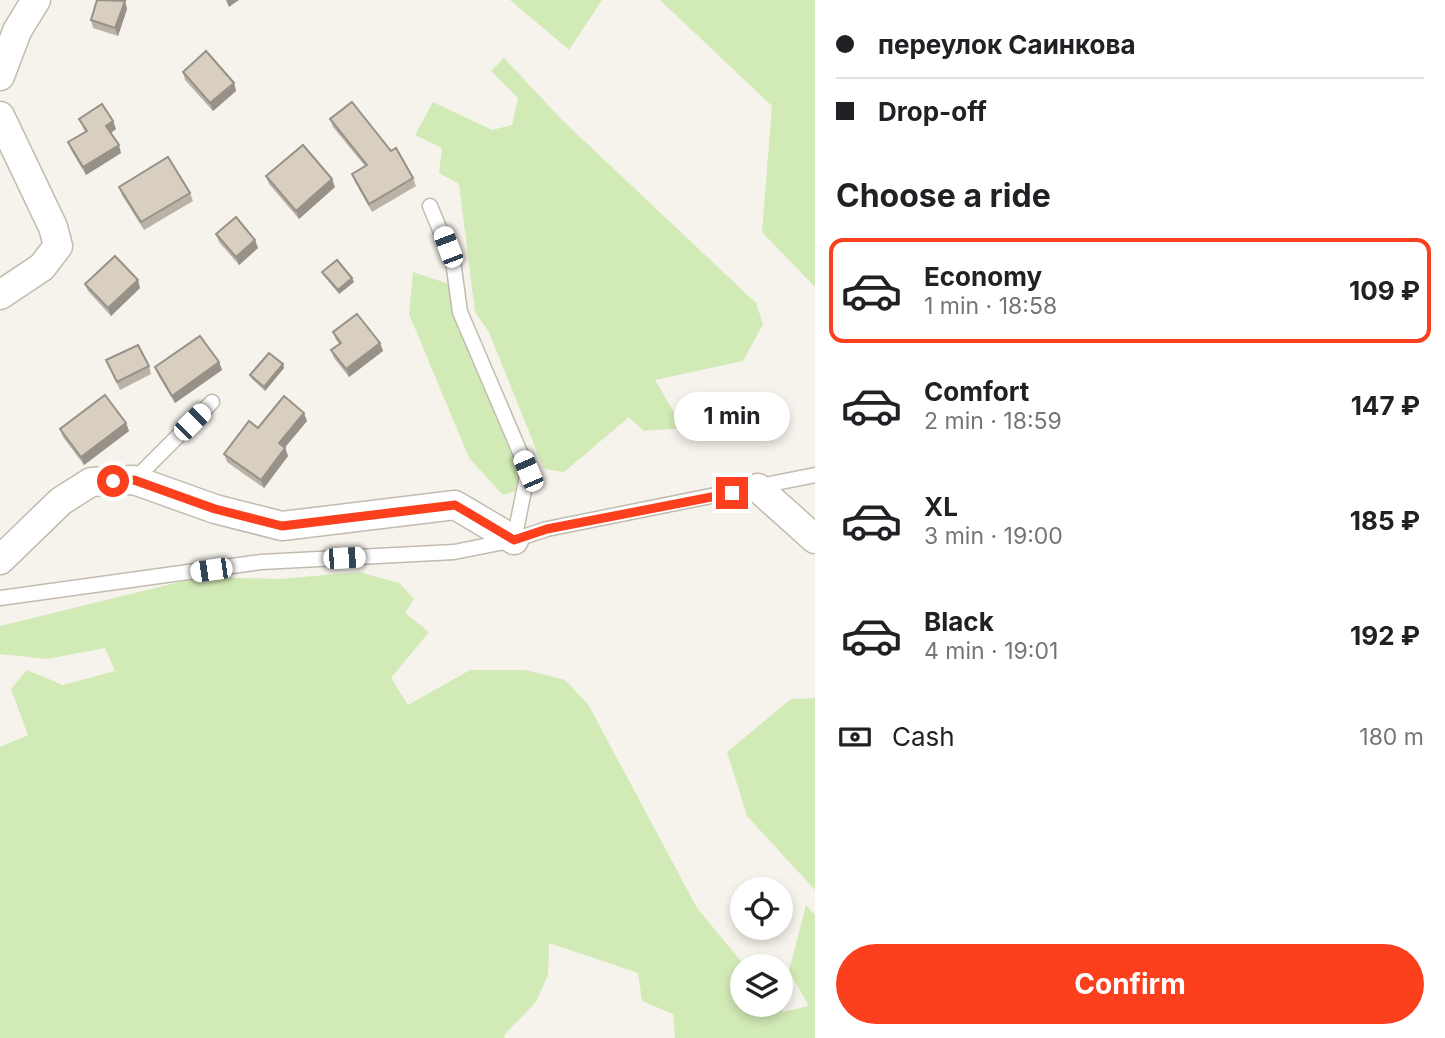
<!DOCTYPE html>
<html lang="en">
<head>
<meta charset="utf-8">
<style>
	:root { --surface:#fff; --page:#f2f2f2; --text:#202124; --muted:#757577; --line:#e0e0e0; --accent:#fc3f1d }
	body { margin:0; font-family:Inter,sans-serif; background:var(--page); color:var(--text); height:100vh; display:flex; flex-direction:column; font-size:26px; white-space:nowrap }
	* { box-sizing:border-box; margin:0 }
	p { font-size:23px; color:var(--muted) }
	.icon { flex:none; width:38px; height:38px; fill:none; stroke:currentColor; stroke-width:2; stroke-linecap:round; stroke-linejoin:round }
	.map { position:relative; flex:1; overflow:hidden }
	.drawer { display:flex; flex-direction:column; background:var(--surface); width:630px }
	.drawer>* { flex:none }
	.guide { display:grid; align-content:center; height:154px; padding:0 21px; background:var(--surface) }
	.buttons { position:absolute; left:730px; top:877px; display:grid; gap:14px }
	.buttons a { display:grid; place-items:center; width:63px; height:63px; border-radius:50%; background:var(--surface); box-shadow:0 4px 10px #0003; font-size:35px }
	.end { position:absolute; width:32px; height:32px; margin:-16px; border:9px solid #fc3f1d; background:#fff; box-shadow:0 0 0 4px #fff }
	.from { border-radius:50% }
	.bubble { position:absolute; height:49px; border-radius:24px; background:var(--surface); box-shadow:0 4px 10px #0003; font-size:23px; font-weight:700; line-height:49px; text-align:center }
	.car { position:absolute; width:21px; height:42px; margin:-21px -10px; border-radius:9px; box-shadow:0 0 5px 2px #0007; background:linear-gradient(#fff 24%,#345 0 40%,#fff 0 76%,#345 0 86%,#fff 0) }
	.guide b { display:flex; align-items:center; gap:24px; height:66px; font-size:26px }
	.guide b+b { border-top:2px solid var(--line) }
	.guide i { width:18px; height:18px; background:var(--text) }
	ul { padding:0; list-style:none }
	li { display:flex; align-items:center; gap:21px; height:105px; margin:0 14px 10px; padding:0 7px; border:4px solid transparent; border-radius:14px }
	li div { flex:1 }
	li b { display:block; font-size:26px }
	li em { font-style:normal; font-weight:700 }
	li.current { border-color:var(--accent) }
	li>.icon { width:63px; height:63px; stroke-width:1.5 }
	h2 { padding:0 21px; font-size:32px; line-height:84px }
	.pay { display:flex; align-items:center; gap:18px; height:77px; padding:0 21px; font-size:26px }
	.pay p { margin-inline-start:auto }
	.button { display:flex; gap:14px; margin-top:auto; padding:14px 21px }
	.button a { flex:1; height:80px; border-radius:42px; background:var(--accent); color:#fff; font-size:28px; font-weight:700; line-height:80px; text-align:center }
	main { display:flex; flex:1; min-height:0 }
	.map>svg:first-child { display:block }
	.green { fill:#d2eab5 }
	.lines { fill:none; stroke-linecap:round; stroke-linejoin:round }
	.service-casing { stroke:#c2bbae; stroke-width:17 }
	.minor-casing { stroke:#c2bbae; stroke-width:31 }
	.service { stroke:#fff; stroke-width:14 }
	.minor { stroke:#fff; stroke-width:28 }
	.wall { fill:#bab2a6 }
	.shaded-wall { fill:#979187 }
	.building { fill:#d8cfc1; stroke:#979187; stroke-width:2 }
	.route { stroke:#fc3f1d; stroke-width:9 }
</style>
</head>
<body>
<main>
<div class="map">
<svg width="815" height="1038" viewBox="0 0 815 1038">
	<rect width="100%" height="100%" fill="#f6f3ec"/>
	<!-- green -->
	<g class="green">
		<polygon points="510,0 602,0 569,50"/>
		<polygon points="660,0 815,0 815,287 762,232 772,106"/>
		<polygon points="504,58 562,120 756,303 763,324 743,361 655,380 683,428 644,431 629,417 564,472 544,469 489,332 475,312 459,184 439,173 442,148 415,135 433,102 492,130 512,125 518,98 491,71"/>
		<polygon points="413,272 449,284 455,320 479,347 519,462 516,491 503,495 469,458 409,314"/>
		<polygon points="359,572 399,583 414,599 405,613 429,632 391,678 408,705 470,670 526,670 565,680 588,704 697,908 745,966 742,966 742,1004 777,1005 783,1012 809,1006 789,971 806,905 815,915 815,1038 675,1038 673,1014 642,1001 638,973 549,943 548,975 536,1002 504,1035 505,1038 0,1038 0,747 28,735 11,689 27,670 63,685 115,671 105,648 47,659 0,654 0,626 200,577 280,579"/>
		<polygon points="815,698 815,890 747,816 727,752 791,699"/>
	</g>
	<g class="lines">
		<defs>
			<g id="service">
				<polyline points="134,480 212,402"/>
				<polyline points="514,540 547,529 815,475"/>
				<polyline points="0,598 261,562 454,552 514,540 528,471 460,312 453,261 430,206"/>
			</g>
			<g id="minor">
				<polyline points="0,76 17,31 36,0"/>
				<polyline points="0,116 53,227 58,246 42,267 0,295"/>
				<polyline points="758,488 815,539"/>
				<polyline points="0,560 61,501 91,482 134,480 215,509 282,526 455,505 514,540"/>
			</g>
		</defs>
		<!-- service casing -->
		<use href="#service" class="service-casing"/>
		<!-- minor casing -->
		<use href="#minor" class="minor-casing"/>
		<!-- service -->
		<use href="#service" class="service"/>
		<!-- minor -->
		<use href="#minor" class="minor"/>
	</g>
	<!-- wall -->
	<g class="wall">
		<polygon points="125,1 127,9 118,36 93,28 91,20"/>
		<polygon points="183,72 234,83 236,91 213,111 185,80"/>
		<polygon points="79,119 113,121 116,129 111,133 121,153 86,175 71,150 68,142 85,132"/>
		<polygon points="330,119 413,178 416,186 372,212 355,182 352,174 365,166 333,127"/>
		<polygon points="266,176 335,187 299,219 269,184"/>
		<polygon points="119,187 190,193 193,201 144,230 122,195"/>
		<polygon points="216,234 255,240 258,248 239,265 219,242"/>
		<polygon points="322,272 354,282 339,294 324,276"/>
		<polygon points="85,284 140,288 111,316 88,291"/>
		<polygon points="333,332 380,343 383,351 349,377 334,358 331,350 339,344 336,340"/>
		<polygon points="106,360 149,366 151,374 120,390"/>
		<polygon points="219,362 222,370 175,403 158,375 155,367"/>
		<polygon points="283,364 284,368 265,391 252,379 250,375"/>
		<polygon points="307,421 285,447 288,456 264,488 227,462 224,454 258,428"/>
		<polygon points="126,423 129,431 84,465 63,437 60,429"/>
	</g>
	<!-- shaded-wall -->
	<g class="shaded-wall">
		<polygon points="226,0 239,0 229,7"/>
		<polygon points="125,1 127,9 118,36 115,28"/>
		<polygon points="234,83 236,91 213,111 210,103"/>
		<polygon points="113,121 116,129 109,134 106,126"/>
		<polygon points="119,145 121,153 86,175 83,167"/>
		<polygon points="332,179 335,187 299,219 296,211"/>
		<polygon points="255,240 258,248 239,265 236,257"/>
		<polygon points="352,278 354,282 339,294 338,290"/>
		<polygon points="138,280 140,288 111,316 108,308"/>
		<polygon points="380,343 383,351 349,377 346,369"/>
		<polygon points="219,362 222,370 175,403 172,396"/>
		<polygon points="283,364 284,368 265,391 264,387"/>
		<polygon points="304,413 307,421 282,451 279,443"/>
		<polygon points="126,423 129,431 84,465 81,457"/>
		<polygon points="285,448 288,456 264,488 261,480"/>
	</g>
	<!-- building -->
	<g class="building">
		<polygon points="97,0 125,1 115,28 91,20"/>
		<polygon points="206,51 234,83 210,103 183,72"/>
		<polygon points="352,102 391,151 396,148 413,178 369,204 352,174 367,165 330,119"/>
		<polygon points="102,104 113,121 106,126 119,145 83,167 68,142 87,131 79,119"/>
		<polygon points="303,145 332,179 296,211 266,176"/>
		<polygon points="168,157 190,193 141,222 119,187"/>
		<polygon points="236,217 255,240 236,257 216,234"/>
		<polygon points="115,256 138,280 108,308 85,284"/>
		<polygon points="337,260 352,278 338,290 322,272"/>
		<polygon points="357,314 380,343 346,369 331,350 341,343 333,332"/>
		<polygon points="200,336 219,362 172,396 155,367"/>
		<polygon points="138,345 149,366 117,382 106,360"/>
		<polygon points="269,353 283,364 264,387 250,375"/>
		<polygon points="105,395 126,423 81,457 60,429"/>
		<polygon points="284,396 304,413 279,443 285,448 261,480 224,454 249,421 258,428"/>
	</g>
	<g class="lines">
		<!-- route -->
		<polyline class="route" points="113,481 134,480 215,509 282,526 455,505 514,540 547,529 732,493"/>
	</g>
</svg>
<div class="buttons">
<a><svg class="icon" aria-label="locate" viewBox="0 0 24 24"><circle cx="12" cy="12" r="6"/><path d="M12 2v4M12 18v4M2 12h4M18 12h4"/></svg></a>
<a><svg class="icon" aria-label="layers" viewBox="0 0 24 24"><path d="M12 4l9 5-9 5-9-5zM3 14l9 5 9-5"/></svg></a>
</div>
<i class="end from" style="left:113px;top:481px"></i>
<i class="end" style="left:732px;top:493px"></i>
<div class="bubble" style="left:674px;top:392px;width:116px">1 min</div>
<i class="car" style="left:448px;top:247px;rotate:339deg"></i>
<i class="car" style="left:192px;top:422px;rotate:45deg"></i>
<i class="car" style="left:528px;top:471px;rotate:337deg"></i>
<i class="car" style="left:344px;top:558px;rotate:87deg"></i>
<i class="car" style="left:211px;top:570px;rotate:262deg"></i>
</div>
<section class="drawer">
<div class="guide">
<b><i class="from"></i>переулок Саинкова</b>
<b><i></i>Drop-off</b>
</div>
<h2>Choose a ride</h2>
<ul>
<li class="current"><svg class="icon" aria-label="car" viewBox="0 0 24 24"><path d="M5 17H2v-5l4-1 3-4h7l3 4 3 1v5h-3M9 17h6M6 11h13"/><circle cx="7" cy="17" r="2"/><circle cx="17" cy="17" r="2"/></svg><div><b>Economy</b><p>1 min · 18:58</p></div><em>109 ₽</em></li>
<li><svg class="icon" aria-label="car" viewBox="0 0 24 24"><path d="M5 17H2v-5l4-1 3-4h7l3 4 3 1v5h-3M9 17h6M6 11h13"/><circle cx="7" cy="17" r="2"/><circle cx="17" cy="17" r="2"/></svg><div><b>Comfort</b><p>2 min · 18:59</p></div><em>147 ₽</em></li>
<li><svg class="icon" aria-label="car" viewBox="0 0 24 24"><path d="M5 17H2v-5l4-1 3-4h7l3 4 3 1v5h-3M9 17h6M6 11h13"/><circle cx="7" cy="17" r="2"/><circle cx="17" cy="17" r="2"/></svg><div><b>XL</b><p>3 min · 19:00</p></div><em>185 ₽</em></li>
<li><svg class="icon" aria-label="car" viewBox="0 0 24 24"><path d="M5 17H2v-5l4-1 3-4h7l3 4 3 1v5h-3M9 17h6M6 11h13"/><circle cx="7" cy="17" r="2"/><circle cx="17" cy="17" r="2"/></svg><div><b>Black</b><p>4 min · 19:01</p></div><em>192 ₽</em></li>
</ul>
<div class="pay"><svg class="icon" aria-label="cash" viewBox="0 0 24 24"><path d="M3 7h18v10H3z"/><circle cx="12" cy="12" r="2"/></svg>Cash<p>180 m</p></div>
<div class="button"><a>Confirm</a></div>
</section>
</main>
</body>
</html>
